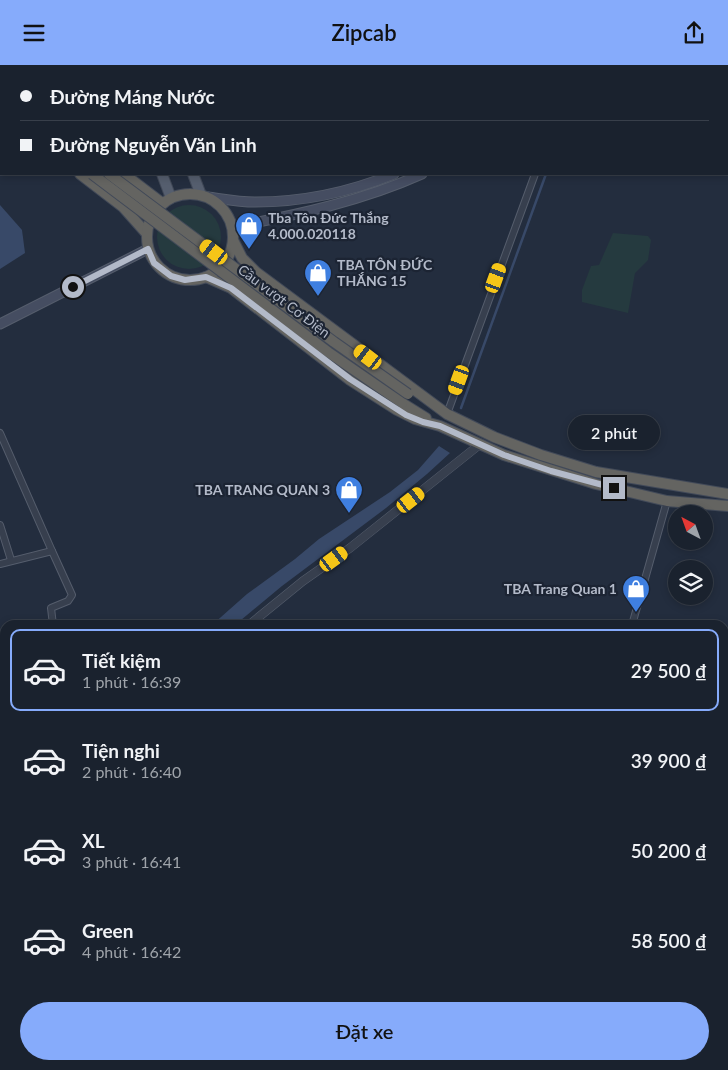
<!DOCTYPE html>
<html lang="vi">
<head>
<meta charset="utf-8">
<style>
	:root { --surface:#1a222e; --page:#232a36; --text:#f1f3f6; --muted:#9fa4aa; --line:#383f4a; --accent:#86abfb }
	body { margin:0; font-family:Lato,sans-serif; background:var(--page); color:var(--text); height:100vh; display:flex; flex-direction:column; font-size:19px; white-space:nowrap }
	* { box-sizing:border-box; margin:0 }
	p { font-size:16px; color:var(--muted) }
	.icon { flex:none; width:28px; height:28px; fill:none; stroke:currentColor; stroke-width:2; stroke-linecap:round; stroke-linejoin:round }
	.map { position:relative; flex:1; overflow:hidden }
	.drawer { position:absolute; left:0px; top:555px; width:729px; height:450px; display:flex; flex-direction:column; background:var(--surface); border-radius:15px 15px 0 0; box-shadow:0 2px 8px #0003,0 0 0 1px var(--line) }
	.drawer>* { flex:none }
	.guide { position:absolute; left:0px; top:0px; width:729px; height:110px; box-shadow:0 2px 8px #0003,0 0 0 1px var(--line); display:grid; align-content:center; height:110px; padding:0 20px; background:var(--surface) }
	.needle { width:32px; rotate:319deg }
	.buttons { position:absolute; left:668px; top:440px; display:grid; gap:10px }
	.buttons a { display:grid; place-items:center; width:45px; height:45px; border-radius:50%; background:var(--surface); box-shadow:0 2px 8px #0003,0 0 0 1px var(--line); font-size:25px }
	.end { position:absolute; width:22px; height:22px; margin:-11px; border:6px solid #b3bac9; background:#111; box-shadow:0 0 0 2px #111 }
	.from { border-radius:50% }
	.bubble { position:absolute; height:35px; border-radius:18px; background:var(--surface); box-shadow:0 2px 8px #0003,0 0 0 1px var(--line); font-size:16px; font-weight:600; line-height:35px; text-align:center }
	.car { position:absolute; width:15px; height:30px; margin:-15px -8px; border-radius:6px; box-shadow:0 0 4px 1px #0007; background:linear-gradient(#f5c518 24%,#345 0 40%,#f5c518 0 76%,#345 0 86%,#f5c518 0) }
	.guide b { display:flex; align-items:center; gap:18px; height:48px; font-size:19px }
	.guide b+b { border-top:1px solid var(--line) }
	.guide i { width:12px; height:12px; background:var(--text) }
	ul { padding:9px 0 0; list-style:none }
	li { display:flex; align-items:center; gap:15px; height:82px; margin:0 10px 8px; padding:0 10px; border:2px solid transparent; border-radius:10px }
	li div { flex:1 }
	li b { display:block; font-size:19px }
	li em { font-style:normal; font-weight:600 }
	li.current { border-color:var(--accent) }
	li>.icon { width:45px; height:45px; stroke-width:1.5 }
	.action { display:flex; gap:10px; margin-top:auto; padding:10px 20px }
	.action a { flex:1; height:58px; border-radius:30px; background:var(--accent); color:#111; font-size:20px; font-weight:600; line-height:58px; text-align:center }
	header { display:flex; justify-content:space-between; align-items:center; height:65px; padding:0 20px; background:var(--accent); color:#111; font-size:22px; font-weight:600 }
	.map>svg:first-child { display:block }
	.green { fill:#253a3f }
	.water { fill:#384968 }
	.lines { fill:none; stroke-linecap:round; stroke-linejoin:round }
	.stream { stroke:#384968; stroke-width:2.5 }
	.minor-casing { stroke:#555d6c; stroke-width:8 }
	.tertiary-casing { stroke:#555d6c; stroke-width:9 }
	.secondary-casing { stroke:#555d6c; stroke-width:11 }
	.primary-casing { stroke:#404857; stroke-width:12 }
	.trunk-casing { stroke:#424a59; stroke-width:12 }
	.minor { stroke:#373f4e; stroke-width:6 }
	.tertiary { stroke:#373f4e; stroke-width:8 }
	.secondary { stroke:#454d61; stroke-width:9 }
	.primary { stroke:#555e6e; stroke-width:10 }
	.trunk { stroke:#646461; stroke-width:10 }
	.trunk-bridge-casing { stroke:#424a59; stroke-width:12; stroke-linecap:butt }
	.trunk-bridge { stroke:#646461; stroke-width:10 }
	.route { stroke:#b3bac9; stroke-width:6 }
	.labels { text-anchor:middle; stroke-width:4.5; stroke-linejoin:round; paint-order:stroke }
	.poi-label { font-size:14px; font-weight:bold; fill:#b3bac9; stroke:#1c2433; text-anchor:start }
	.street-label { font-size:14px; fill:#b3bac9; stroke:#1c2433 }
</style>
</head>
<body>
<header><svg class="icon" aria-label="menu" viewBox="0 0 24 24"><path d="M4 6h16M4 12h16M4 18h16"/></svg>Zipcab<svg class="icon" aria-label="share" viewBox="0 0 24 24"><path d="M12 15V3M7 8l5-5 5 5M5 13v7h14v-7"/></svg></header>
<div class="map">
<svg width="728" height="1005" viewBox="0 0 728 1005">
	<rect width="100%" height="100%" fill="#232d3e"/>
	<!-- green -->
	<g class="green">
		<circle cx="189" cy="172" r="32"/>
		<polygon points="613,168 648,171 651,175 648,195 635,208 628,248 582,237 582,225 591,201 599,200"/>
		<polygon points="515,1000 644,1000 646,1005 514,1005"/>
	</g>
	<!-- water -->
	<g class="water">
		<polygon points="0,140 22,165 25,188 0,204"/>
		<polygon points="439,381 450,388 427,409 386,443 282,521 235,560 212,560 247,529 295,494 319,474 390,427 418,405"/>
	</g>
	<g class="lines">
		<!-- stream -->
		<polyline class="stream" points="461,343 546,109"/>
		<defs>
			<g id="minor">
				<polyline points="559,1 559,0"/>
				<polyline points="728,77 728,78"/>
				<polyline points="447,349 535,109"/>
				<polyline points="0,368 52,486"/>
				<polyline points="0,460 11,495"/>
				<polyline points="0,499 52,486 72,530 68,536 51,543 53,560"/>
				<polyline points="632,560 667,436"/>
				<polyline points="724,685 728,685"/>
				<polyline points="724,706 728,704"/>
				<polyline points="0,709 5,708"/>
				<polyline points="724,712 728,723"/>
				<polyline points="724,848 728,858"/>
				<polyline points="724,909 728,919"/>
				<polyline points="724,980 728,978"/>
				<polyline points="505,1005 506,1000"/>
				<polyline points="671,1005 681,1000"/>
			</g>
			<g id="tertiary">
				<polyline points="249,560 303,516 350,483 479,380"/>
				<polyline points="0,792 5,787"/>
			</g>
			<g id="secondary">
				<path d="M208,132C223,134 239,137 255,137C302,137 350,127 394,109"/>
				<path d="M232,162C297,150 362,136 422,109"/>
				<polyline points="0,259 148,184"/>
			</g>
			<g id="primary">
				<polyline points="166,0 167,1"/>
				<polyline points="186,1 186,0"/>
				<polyline points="162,109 171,133"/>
				<polyline points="193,109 201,130"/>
			</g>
			<g id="trunk">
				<polyline points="0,18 1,19"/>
				<polyline points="0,27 1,28"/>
				<polyline points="0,40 1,41"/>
				<polyline points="0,50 1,51"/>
				<polyline points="80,109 123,142 147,169"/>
				<polyline points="124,109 162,138"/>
				<circle cx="190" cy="172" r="43"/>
				<polyline points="233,175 242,193 256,207 447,349 494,372 541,390 596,407 728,429"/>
				<polyline points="206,212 231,223 350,315 397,345 415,354 440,361 504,390 596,419 667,436 728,441"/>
				<polyline points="402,338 426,353"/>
			</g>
		</defs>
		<!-- minor casing -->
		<use href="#minor" class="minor-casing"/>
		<!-- tertiary casing -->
		<use href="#tertiary" class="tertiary-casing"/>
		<!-- secondary casing -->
		<use href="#secondary" class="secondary-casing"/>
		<!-- primary casing -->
		<use href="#primary" class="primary-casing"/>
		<!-- trunk casing -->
		<use href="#trunk" class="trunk-casing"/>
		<!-- minor -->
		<use href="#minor" class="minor"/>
		<!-- tertiary -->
		<use href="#tertiary" class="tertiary"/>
		<!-- secondary -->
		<use href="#secondary" class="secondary"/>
		<!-- primary -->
		<use href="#primary" class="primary"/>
		<!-- trunk -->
		<use href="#trunk" class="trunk"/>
		<defs>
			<g id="trunk-bridge">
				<polyline points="92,109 328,287 402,338"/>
				<polyline points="109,109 334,277 408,329"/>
			</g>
		</defs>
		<!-- trunk-bridge casing -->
		<use href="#trunk-bridge" class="trunk-bridge-casing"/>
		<!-- trunk-bridge -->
		<use href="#trunk-bridge" class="trunk-bridge"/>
	</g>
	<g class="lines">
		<!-- route -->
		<polyline class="route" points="73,222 148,184 154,198 171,211 185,215 206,212 231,223 350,314 406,350 423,357 440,361 504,390 551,406 614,423"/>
	</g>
	<!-- icons -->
	<defs>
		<symbol id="shop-pin" viewBox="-11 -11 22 30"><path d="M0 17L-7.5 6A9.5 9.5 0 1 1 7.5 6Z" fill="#3f7fe0" stroke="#1c2433"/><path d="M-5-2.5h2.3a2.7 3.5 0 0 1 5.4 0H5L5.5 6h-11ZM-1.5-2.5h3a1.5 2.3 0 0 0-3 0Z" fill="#fff"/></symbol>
	</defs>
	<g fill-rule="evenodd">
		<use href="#shop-pin" x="233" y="145" width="32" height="43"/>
		<use href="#shop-pin" x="302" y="192" width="32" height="43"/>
		<use href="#shop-pin" x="333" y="409" width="32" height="43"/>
		<use href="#shop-pin" x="620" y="508" width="32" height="43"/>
	</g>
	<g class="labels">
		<!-- poi labels -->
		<g class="poi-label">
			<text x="268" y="158">Tba Tôn Đức Thắng<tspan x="268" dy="16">4.000.020118</tspan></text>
			<text x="337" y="205">TBA TÔN ĐỨC<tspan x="337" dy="16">THẮNG 15</tspan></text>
			<text x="330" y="430" text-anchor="end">TBA TRANG QUAN 3</text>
			<text x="617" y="529" text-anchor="end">TBA Trang Quan 1</text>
		</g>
		<!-- street labels -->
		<g class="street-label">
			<text transform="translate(284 236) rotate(37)" y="5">Cầu vượt Cơ Điện</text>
		</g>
	</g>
</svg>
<div class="buttons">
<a><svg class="needle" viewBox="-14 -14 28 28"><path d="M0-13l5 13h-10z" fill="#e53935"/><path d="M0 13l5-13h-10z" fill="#9fa4aa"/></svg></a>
<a><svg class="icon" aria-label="layers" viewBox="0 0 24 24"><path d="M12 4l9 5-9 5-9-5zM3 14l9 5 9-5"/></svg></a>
</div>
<i class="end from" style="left:73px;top:222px"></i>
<i class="end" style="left:614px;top:423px"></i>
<div class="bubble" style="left:568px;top:350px;width:92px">2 phút</div>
<i class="car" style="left:214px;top:187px;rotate:307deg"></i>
<i class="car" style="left:496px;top:213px;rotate:20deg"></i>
<i class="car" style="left:368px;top:292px;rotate:307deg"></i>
<i class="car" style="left:459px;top:315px;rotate:200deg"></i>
<i class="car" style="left:411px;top:435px;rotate:52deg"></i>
<i class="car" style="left:334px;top:494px;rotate:54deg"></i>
<div class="guide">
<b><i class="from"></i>Đường Máng Nước</b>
<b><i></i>Đường Nguyễn Văn Linh</b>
</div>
<section class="drawer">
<ul>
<li class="current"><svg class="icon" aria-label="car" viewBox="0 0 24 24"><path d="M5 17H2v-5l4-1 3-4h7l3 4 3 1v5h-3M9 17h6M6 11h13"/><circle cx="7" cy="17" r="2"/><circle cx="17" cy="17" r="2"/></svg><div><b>Tiết kiệm</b><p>1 phút · 16:39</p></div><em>29 500 ₫</em></li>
<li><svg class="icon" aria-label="car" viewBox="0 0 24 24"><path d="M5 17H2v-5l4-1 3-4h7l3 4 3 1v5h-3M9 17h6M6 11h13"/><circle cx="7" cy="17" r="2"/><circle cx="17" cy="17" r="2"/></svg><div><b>Tiện nghi</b><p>2 phút · 16:40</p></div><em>39 900 ₫</em></li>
<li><svg class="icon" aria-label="car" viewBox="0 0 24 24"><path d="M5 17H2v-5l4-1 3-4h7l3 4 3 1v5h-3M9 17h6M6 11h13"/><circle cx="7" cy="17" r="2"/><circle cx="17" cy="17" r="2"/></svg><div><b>XL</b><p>3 phút · 16:41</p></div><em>50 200 ₫</em></li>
<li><svg class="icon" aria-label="car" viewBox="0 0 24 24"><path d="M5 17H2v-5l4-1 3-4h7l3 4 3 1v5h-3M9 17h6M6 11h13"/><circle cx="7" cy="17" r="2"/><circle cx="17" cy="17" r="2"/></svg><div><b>Green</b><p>4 phút · 16:42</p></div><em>58 500 ₫</em></li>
</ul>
<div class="action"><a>Đặt xe</a></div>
</section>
</div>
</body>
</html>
